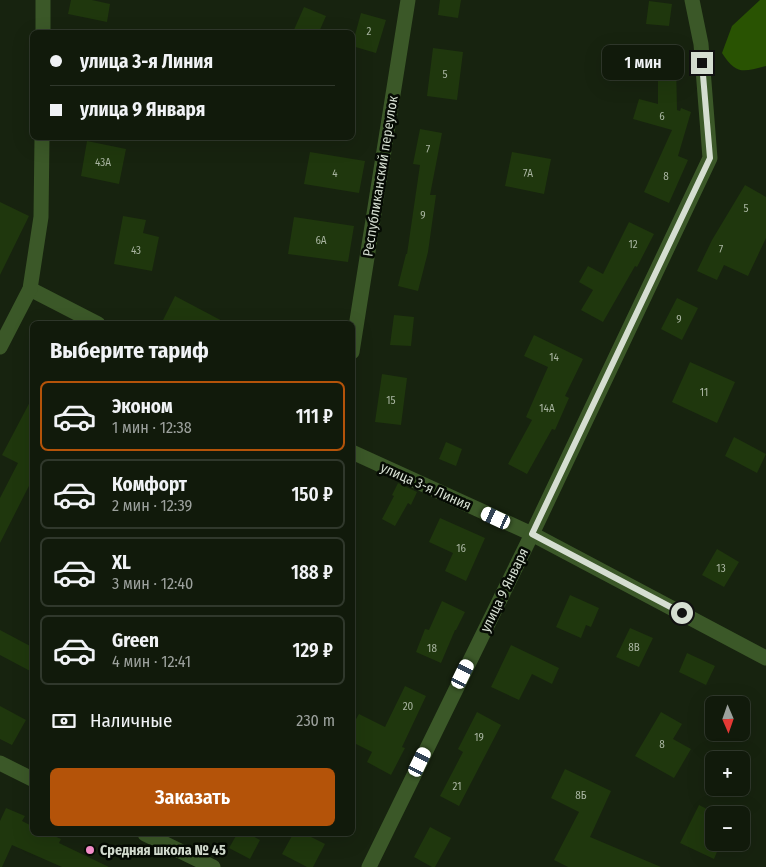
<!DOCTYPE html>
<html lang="ru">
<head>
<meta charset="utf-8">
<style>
	:root { --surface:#111a0b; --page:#1e2719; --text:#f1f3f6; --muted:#9ca19d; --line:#30382c; --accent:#b45309 }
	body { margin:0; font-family:"Fira Sans Condensed",sans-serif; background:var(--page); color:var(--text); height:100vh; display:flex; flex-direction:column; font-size:19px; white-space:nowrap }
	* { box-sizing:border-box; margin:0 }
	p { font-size:16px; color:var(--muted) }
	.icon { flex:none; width:28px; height:28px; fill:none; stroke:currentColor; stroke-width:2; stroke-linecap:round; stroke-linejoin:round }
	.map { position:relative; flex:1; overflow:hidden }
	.details { position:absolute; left:30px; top:321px; width:325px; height:515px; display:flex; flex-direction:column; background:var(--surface); border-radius:8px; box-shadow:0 5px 20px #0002,0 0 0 1px var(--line) }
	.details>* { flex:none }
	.hud { position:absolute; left:30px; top:30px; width:325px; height:110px; border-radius:8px; box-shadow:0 5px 20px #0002,0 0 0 1px var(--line); display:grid; align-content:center; height:110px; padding:0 20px; background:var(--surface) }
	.needle { width:32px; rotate:178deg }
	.controls { position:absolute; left:705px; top:696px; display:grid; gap:10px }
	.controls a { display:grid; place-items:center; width:45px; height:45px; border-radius:8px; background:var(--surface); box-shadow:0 5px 20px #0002,0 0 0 1px var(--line); font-size:25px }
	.end { position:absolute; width:22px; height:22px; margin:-11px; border:6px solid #d5ded1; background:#111; box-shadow:0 0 0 2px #111 }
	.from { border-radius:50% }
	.bubble { position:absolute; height:35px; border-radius:8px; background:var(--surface); box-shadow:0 5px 20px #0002,0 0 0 1px var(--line); font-size:16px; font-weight:600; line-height:35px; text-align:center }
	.car { position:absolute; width:15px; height:30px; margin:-15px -8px; border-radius:6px; box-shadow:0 0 4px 1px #0007; background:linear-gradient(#fff 24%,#345 0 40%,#fff 0 76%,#345 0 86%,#fff 0) }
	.hud b { display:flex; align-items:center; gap:18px; height:48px; font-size:19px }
	.hud b+b { border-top:1px solid var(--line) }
	.hud i { width:12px; height:12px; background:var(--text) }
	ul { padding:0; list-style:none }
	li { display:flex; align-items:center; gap:15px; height:70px; margin:0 10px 8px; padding:0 10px; border:2px solid var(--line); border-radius:8px }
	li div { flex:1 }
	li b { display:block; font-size:19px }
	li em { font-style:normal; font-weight:600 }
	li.selected { border-color:var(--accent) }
	li>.icon { width:45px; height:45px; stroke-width:1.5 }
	h2 { padding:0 20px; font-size:22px; line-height:60px }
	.pay { display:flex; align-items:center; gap:12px; height:55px; padding:0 20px; font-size:19px }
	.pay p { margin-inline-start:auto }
	.action { display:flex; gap:10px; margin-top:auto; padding:10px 20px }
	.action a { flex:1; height:58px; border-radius:8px; background:var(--accent); color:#fff; font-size:20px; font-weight:600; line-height:58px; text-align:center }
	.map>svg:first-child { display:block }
	.green { fill:#295302 }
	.building { fill:#1f370d }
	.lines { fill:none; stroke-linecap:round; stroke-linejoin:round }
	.street { stroke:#3b5828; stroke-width:15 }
	.route { stroke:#d5ded1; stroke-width:6 }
	.poi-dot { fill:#f790cd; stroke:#060b04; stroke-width:2 }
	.labels { text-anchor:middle; stroke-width:5; stroke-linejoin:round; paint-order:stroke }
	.number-label { font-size:11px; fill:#a8b4a0 }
	.street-label { font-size:14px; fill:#d5ded1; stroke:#060b04 }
	.poi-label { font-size:14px; font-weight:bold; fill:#d5ded1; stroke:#060b04; text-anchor:start }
</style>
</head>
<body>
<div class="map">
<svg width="766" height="867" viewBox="0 0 766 867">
	<rect width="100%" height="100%" fill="#17230f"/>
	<!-- green -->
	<path class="green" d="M760,0H766V66C743,72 736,75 722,53L732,26Z"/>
	<!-- building -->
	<g class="building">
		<polygon points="71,0 92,0 110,4 107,22 68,14"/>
		<polygon points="440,0 461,0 458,18 438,15"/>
		<polygon points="649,1 672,4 669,26 646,24"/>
		<polygon points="304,7 326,16 319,32 293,32"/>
		<polygon points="361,13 386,20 376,53 352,46"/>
		<polygon points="433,48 463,52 457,100 427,96"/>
		<polygon points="658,62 676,62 677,110 680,111 681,108 691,112 678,156 688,160 669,203 644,192 672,130 633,119 639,99 658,104"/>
		<polygon points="420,129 442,133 430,195 436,195 428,252 418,291 398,286 406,254 407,254 420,165 413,164"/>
		<polygon points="87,141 126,149 119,184 81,176"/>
		<polygon points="310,152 365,161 359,193 304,184"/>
		<polygon points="512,152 551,159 544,194 505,186"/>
		<polygon points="745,185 766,197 766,238 748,276 724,265 717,280 697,271 712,240"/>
		<polygon points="0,202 29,216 0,275"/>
		<polygon points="123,216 146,220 143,233 159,237 152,271 114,264"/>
		<polygon points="294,217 354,226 348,262 288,254"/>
		<polygon points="629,222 654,234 637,267 635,266 603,322 581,310 593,290 579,282 588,266 603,274"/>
		<polygon points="175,296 228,324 161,324"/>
		<polygon points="677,298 698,308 682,340 661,329"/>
		<polygon points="394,315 414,317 411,346 390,345"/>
		<polygon points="534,335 583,359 565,396 569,398 555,430 552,429 527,474 508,464 532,420 526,417 548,367 524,356"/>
		<polygon points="690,362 735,382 717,423 672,402"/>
		<polygon points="382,374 407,378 401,425 375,422"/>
		<polygon points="32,398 32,480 0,543 0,498 18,463 2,455"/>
		<polygon points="734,437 766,454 757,473 725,456"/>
		<polygon points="446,442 462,449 456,466 439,459"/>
		<polygon points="398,483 417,492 411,505 408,503 395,526 382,519 394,496 392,495"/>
		<polygon points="440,518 485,538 466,581 445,571 453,553 429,542"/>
		<polygon points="717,549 739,562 724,587 702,575"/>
		<polygon points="570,595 599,608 591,627 586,625 581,638 556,627"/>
		<polygon points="442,601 465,612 456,630 455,630 441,663 416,652 425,629 429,630"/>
		<polygon points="630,628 653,638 639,667 616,657"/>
		<polygon points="0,630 32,647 32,672 0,655"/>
		<polygon points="511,645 559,668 552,684 532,674 519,700 491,687"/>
		<polygon points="687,653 715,666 706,685 679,672"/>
		<polygon points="405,686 426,696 402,747 405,748 391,775 367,762 372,752 352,742 352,726 359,714 385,727"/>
		<polygon points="0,706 26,720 12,745 0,739"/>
		<polygon points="477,712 501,725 459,806 440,796 463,752 458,749"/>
		<polygon points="661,712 682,724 673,739 691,749 674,778 635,756"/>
		<polygon points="565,769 611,791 590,837 661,867 568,867 554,860 579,812 551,798"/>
		<polygon points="699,805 719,815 714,815 714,842 721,842 714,859 680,843"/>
		<polygon points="6,808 25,816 22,821 32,826 32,834 50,834 61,839 59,843 109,867 62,867 12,845 2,867 0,867 0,821"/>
		<polygon points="430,827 451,838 435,867 432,867 414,857"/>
		<polygon points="237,834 249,834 260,840 250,859 229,848"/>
		<polygon points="293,834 305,834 325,844 313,867 307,867 282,854"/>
	</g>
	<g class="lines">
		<!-- street -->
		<g class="street">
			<polyline points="43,32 43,0"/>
			<polyline points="30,289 98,324"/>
			<polyline points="0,347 30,289 41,217 42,138"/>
			<polyline points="352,352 408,0"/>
			<polyline points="352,452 532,534 766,658"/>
			<polyline points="0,763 32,779"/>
			<polyline points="145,834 213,867"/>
			<polyline points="369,867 532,534 710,158 701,44 692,0"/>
		</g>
	</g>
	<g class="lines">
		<!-- route -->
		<polyline class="route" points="682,613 532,534 710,158 702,63"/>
	</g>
	<!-- markers -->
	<circle class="poi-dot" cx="90" cy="850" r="5"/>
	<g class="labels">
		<!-- number labels -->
		<g class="number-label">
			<text x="369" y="35">2</text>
			<text x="445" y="78">5</text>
			<text x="662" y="120">6</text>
			<text x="428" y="153">7</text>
			<text x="103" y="166">43А</text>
			<text x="335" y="177">4</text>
			<text x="528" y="177">7А</text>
			<text x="666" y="180">8</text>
			<text x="746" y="212">5</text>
			<text x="423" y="219">9</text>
			<text x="321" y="244">6А</text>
			<text x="633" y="248">12</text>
			<text x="721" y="253">7</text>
			<text x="136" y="254">43</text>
			<text x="679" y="323">9</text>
			<text x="554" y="361">14</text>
			<text x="704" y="396">11</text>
			<text x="391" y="404">15</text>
			<text x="547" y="412">14А</text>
			<text x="461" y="552">16</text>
			<text x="721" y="572">13</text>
			<text x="634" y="651">8В</text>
			<text x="432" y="652">18</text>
			<text x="408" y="710">20</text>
			<text x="479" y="741">19</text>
			<text x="662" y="748">8</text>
			<text x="457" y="790">21</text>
			<text x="581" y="799">8Б</text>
		</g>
		<!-- street labels -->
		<g class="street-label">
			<text transform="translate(380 176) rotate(-81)" y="5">Республиканский переулок</text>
			<text transform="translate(426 486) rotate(24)" y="5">улица 3-я Линия</text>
			<text transform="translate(504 590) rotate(-64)" y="5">улица 9 Января</text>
		</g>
		<!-- poi labels -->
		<g class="poi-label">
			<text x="100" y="855">Средняя школа № 45</text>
		</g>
	</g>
</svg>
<div class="controls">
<a><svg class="needle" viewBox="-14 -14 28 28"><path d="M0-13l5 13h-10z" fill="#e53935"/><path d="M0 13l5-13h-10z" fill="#9ca19d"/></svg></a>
<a>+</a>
<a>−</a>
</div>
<i class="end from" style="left:682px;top:613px"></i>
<i class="end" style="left:702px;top:63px"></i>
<div class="bubble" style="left:602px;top:45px;width:82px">1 мин</div>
<i class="car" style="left:496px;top:518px;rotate:295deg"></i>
<i class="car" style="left:463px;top:674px;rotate:26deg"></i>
<i class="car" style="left:420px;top:762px;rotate:26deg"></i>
<div class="hud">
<b><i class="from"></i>улица 3-я Линия</b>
<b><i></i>улица 9 Января</b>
</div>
<section class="details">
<h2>Выберите тариф</h2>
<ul>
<li class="selected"><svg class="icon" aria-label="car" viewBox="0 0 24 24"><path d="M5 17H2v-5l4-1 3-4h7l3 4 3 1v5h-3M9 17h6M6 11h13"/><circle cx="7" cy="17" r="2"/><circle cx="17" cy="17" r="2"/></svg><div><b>Эконом</b><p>1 мин · 12:38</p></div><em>111 ₽</em></li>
<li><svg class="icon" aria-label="car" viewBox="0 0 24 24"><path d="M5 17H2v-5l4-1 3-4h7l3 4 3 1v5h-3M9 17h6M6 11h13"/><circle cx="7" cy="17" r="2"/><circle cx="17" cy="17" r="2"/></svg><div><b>Комфорт</b><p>2 мин · 12:39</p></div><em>150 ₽</em></li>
<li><svg class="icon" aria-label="car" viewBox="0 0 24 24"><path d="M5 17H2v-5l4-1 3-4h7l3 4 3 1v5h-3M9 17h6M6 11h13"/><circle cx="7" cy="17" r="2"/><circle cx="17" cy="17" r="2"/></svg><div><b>XL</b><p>3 мин · 12:40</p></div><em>188 ₽</em></li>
<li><svg class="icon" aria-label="car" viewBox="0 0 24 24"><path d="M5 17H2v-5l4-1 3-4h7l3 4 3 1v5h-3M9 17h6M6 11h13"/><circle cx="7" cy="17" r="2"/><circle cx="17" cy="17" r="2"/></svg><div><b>Green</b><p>4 мин · 12:41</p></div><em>129 ₽</em></li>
</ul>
<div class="pay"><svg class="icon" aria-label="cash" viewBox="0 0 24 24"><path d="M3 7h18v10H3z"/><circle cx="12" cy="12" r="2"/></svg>Наличные<p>230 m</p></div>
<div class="action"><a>Заказать</a></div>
</section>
</div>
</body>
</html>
